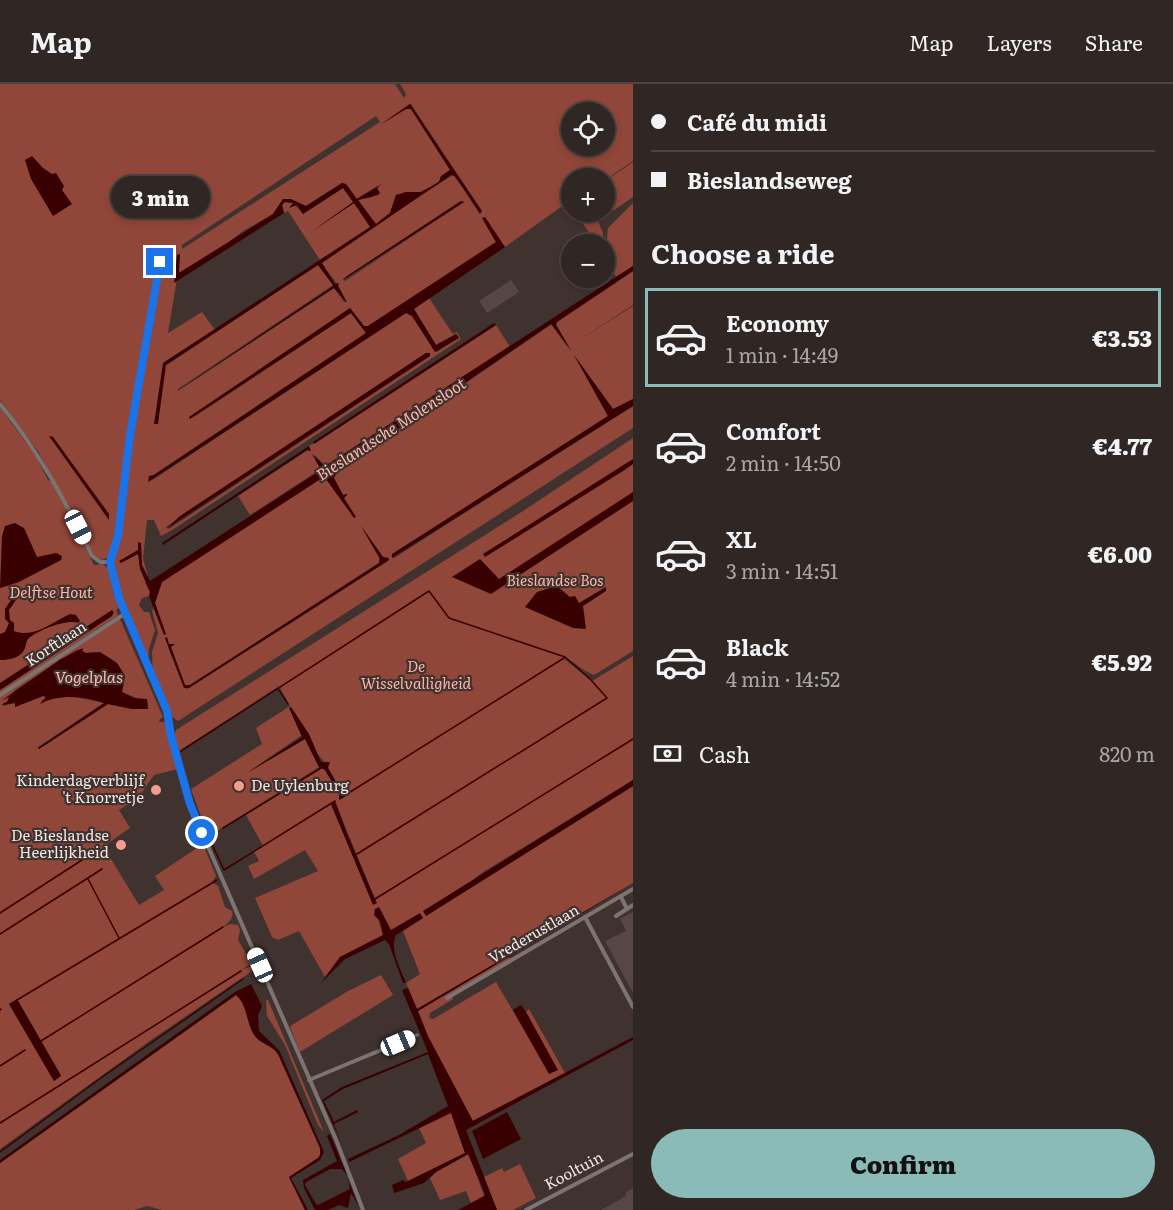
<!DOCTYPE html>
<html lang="en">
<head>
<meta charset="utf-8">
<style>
	:root { --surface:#302623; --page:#382e2b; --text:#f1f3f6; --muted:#a8a5a6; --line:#4b4341; --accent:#8bbbb9 }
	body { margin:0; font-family:Literata,serif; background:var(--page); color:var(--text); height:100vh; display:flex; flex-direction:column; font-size:22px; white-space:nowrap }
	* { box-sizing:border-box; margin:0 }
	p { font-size:20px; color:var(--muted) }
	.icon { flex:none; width:33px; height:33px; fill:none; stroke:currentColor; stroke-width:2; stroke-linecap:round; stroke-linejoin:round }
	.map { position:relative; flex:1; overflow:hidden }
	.sheet { display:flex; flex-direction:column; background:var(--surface); width:540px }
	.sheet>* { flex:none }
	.hud { display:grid; align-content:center; height:132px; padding:0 18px; background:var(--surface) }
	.buttons { position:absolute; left:561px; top:18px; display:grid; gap:12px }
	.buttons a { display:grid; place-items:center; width:54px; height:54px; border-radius:50%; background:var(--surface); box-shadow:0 3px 9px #0003,0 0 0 2px var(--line); font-size:30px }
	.end { position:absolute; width:27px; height:27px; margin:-14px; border:8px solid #1a73e8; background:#fff; box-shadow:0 0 0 3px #fff }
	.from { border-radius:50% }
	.bubble { position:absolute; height:42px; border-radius:21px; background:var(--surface); box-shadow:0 3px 9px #0003,0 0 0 2px var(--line); font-size:20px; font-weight:800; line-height:42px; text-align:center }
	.car { position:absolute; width:18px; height:36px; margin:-18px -9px; border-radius:8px; box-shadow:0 0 4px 2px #0007; background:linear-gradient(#fff 24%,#345 0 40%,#fff 0 76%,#345 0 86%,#fff 0) }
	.hud b { display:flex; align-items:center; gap:21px; height:57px; font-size:22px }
	.hud b+b { border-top:2px solid var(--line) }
	.hud i { width:15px; height:15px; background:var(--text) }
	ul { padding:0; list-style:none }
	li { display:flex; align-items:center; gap:18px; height:99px; margin:0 12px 9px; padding:0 6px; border:3px solid transparent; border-radius:0px }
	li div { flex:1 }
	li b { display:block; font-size:22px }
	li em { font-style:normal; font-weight:800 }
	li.selected { border-color:var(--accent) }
	li>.icon { width:54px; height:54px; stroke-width:1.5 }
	h2 { padding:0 18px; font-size:27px; line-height:72px }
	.pay { display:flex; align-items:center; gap:15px; height:66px; padding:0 18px; font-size:22px }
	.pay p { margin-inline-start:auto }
	.action { display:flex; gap:12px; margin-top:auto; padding:12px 18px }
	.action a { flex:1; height:69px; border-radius:36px; background:var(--accent); color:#111; font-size:24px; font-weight:800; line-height:69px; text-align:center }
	header { display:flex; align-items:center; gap:36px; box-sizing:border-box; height:84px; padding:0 30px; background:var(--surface); border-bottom:2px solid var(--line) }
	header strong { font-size:28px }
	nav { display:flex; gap:33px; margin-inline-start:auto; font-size:21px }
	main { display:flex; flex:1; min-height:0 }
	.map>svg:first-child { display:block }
	.green { fill:#904639; fill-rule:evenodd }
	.water { fill:#380000 }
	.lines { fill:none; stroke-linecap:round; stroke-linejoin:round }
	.stream { stroke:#380000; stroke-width:1.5 }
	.building { fill:#564744 }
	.street { stroke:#7b7472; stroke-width:4 }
	.route { stroke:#1a73e8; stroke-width:8 }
	.poi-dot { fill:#f49d8d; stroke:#40322f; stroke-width:2 }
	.labels { text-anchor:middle; stroke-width:4.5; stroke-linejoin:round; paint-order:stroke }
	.park-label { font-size:15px; font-style:italic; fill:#fcb6a9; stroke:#40322f }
	.street-label { font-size:15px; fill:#f0e6e5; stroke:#40322f }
	.poi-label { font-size:15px; fill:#f0e6e5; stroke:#40322f; text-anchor:end }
	.water-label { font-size:16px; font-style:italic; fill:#feb8ab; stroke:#40322f }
</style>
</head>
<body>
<header>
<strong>Map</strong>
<nav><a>Map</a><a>Layers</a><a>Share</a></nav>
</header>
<main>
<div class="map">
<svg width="633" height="1126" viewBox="0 0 633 1126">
	<rect width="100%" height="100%" fill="#40322f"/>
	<!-- green -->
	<g class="green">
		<path d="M0,0H395L404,14L406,10L400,0H633V77L605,96L572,94L571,123L568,118L505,163L484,138L496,158L368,242H364L350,224L191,335L351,229L366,249L152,392L151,397L406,229L412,232L437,268L459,253L456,250L436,261L414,225L429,214L453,250L457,248L461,255L172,446L161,452L154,436H147L143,475L149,496L145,499L150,508L149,512L142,514L139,521L144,528H149L155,546L149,565L148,582L124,520L116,488L107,474L101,476L94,472L39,369L0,316ZM410,20H411L481,127L453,91L377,139L390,129L396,111C404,108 412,111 420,108C432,105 443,94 450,85L411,25L406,24L380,41ZM572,28H604V62H572ZM376,32L380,38L182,165V161ZM342,99L349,104L356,115L379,101L373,113L358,116L372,138L377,140L321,179L338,201L347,218H344L334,204L178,307V305L333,201L318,181L165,282L164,278L215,246L202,228L168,249L178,189L221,164L243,147L273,130L281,118L286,115L306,122ZM461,117L464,118L345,197L343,195ZM426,269L430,272L169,445L166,443Z"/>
		<polygon points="633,78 633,113 598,137 603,149 603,160 597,160 575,128 604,128 605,97"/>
		<polygon points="343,104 354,118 311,148 354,119 371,143 320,176 288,127 284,129 282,121 285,118 293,119 303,130"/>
		<polygon points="633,119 633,182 616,193 605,174 608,144"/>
		<path d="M633,187V221L575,259L633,222V315L613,326L574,271L608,332L391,472L394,474L633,322V344L178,637L172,633L153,593L152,568L158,549L152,527L154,524L164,550L155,519L162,498L322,394L326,395L355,433L344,414L347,410L343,411L334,394L338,386L552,240L571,266L556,240L557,238ZM361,442L383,473L389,474L388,477L187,605L184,603L168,563L169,560L185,601H190L379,479V473Z"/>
		<polygon points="496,241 510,263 325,382 314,370 321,385 250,431 238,412 308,366 310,367 309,362"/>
		<polygon points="0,323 37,374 48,396 53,398 94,481 103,480 109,485 114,512 121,522 116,526 118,531 117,532 0,609 0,606 97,542 0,603"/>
		<path d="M633,354V567L594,591C586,589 574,578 565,573L563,574L592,597L633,572V696L483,788L426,832L633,702V799L417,925L406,899L420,890L403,847L423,834L420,830L391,847L378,835L383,851L340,873L325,893L299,847L278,856L272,853L255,814L318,787L305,766L254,795L248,782L259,777L254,768L263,762L246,731L321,684L325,686L341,712L344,711L326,680L302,651L248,688L305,655L319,683L212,750L207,749L191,705L262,660L256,644L290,622L279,602L179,667L174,651L176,646L523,427ZM335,718L375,815L373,820L331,720Z"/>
		<path d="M120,535L163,633L159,636L160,638H165L167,641L178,681V685L154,691L138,714L119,726L130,744L107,760L111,775L139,821L164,806L155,792L203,760L216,792L212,798L218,802L225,823L232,827C234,835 229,838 223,843L231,840L238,841L240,846L238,856L251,878V880L241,886L252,882L255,885L151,956L0,1065V612ZM84,565L82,567L86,569C103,566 118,577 125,592L122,608L148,619L147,625H132L108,620L39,665L38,663L104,619L71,612L52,614L40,619L46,613L43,612L15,623V619L3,622V619L8,617L15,606L76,566ZM17,915L61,991L54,997L9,920Z"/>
		<polygon points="509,873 511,875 445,913 446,916 452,913 453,915 430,929 429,934 433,935 496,898 549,989 557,986 526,928 529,925 565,989 472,1037 427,952 417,927"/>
		<polygon points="381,891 393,911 300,968 290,943 292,941 348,907"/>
		<path d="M236,911C248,920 246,940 255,952C260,960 272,961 278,970L320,1064V1071L318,1074L289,1093L305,1126H162L147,1122L134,1126H0V1079Z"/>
		<polygon points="266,916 268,916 324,1048 318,1041 285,961 267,932"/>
		<polygon points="451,1028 465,1069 408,1097 398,1075 426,1059 419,1044"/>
		<polygon points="469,1070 484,1112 471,1119 466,1107 440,1116 430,1094 436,1088"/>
		<polygon points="520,1080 536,1114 513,1126 497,1126 484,1093 502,1084 504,1088"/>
	</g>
	<!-- water -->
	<g class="water">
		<polygon points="410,20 482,127 480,130 455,92 451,91 322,179 335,200 339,199 338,202 347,219 334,204 177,307 332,203 333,201 318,181 166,281 158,340 154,340 163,279 370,143 354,119 311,148 353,118 343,104 303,130 297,121 289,124 293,119 285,118 282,121 284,129 174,199 177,171 180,170 179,189 273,130 283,115 291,115 306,122 342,99 346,100 357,115 382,100 377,104 380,109 378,111 358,116 376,140 390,129 396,111 406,108 421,108 439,98 441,92 450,86 411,25 406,25 380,41"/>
		<polygon points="32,72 43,84 52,90 56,89 64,102 62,106 72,120 53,132 31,95 25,76"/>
		<polygon points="461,117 464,118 343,196 347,192"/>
		<polygon points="485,133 505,163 414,225 436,261 456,250 459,254 435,268 412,232 406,229 148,398 149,392 154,391 366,249 351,229 190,335 189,333 350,224 364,242 368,242 496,158 482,134"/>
		<polygon points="633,182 633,187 557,238 556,241 571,267 551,240 338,386 334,394 343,411 348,410 344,414 356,433 354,434 326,395 322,394 162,498 155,519 166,550 164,551 149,512 150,508 140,485 138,470 121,479 119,477 138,466 138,458 141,459 142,481 150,497 321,386 312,370 325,382"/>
		<polygon points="494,239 496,241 314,360 313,358"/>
		<polygon points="426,269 430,269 430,272 166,445 180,432"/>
		<polygon points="574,271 613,325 633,315 633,322 392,474 392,470 608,332"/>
		<polygon points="49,352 53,353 109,430 109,436"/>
		<polygon points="309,362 311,367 307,366 163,461 162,459"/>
		<polygon points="633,375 633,380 623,387 485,473 483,470"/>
		<polygon points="633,408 633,417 491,510 452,493 480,475 499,495"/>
		<polygon points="15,439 24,444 37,473 56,469 62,472 61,476 19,498 0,504 2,452 5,442"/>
		<polygon points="361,442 383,473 388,474 389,476 189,604 184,604 165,554 167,553 169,560 175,560 171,563 185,601 190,601 379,479 380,475"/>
		<polygon points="557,502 570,513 575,512 579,519 606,503 606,507 583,522 586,545 573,544 525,523 537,508"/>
		<path d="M15,510L18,513L9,526L10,536L14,539V547C34,555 52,538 70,530L76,531L80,537L78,539C68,534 35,547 28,555C26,557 26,562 25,564C21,574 10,576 0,576V550L5,548L9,539L5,535V525Z"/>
		<polygon points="112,526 114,528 112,532 0,606 0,599"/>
		<path d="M83,564L82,567L86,569L100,568L117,579L125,592L122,608L134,614L147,615L148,625H132L108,620L39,665L38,664L104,619C83,612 59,610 40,620L46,613L43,612L15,623V619L1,621L7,618L9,613L1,617L61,575Z"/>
		<polygon points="291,623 309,650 321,678 330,678 328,684 342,709 348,711 339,716 339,710 325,686 319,683 305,655 247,689 302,653 289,624"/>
		<polygon points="633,696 633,702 426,832 423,827"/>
		<polygon points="335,717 348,752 375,815 377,819 373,821 331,720"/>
		<polygon points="633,799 418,927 428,952 473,1037 633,953 633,956 466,1046 497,1126 458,1126 484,1112 485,1110 468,1070 436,1088 424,1099 394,1109 392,1101 403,1096 405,1098 408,1097 465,1069 451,1029 349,1078 348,1075 399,1051 448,1022 428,970 343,1005 324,1017 334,1038 357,1026 358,1028 334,1040 341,1058 322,1016 342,1003 428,968 402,906 408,904 417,925"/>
		<path d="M379,823L391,846L420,829L423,834L396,851C389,864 401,886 406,899H403L389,860L385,856L345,875L321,899L340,873L383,851L380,837L374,831L375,825Z"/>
		<path d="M251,900L262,922L258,931L259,947L279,966L324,1068L320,1076L291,1094L308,1126H305L289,1093L318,1074L320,1071V1064L278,970C272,961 261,960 255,952C246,940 248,921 236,911L0,1079V1076L235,908Z"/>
		<polygon points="17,915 61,992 54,997 9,920"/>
		<polygon points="521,921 526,928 558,986 549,990 513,926"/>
		<polygon points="507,1028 521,1055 483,1075 472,1047"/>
		<polygon points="330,1050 347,1091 342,1085 330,1085 306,1098 305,1101 316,1120 318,1121 350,1105 348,1095 358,1121 351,1109 348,1124 339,1121 328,1126 315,1126 304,1104 303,1096 337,1077 327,1052"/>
	</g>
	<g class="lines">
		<!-- stream -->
		<g class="stream">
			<polyline points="279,606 288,620"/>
			<polyline points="181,667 429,507 449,534 565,573 591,596 607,614 357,770"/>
			<polyline points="347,710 564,574"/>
			<polyline points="223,744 321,684"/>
			<polyline points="210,756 224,786 335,717"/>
			<polyline points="88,795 119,854"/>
			<polyline points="375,815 633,655"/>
			<polyline points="0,829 99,765"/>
			<polyline points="0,850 102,785"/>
			<polyline points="17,916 217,796"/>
			<polyline points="0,926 1,925"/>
			<polyline points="41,957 223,843"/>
			<polyline points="0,982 25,966"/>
			<polyline points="0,1039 241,887"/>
			<polyline points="0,1068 105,991 243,895"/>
		</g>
	</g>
	<!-- building -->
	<g class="building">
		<polygon points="511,196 519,208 487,229 479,217"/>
		<polygon points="633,828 633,909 605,857 626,847 620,835"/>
		<polygon points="633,1104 633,1126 601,1126 626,1112 625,1109"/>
	</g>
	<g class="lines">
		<!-- street -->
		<g class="street">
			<polyline points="160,178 127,367 118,452 110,478 115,500 149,589 167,628 171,652 193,728 337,1058 363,1126"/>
			<path d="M0,320C38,366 66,418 92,472L100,478H110"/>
			<polyline points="0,611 126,529"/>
			<polyline points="621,813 627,825"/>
			<polyline points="616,832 633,821"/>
			<polyline points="585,833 633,923"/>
			<polyline points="447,914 633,805"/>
			<polyline points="309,996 417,951"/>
			<polyline points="526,1126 633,1070"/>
		</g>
	</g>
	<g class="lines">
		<!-- route -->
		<polyline class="route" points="160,178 130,351 118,452 110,478 119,514 167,627 171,652 190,720 202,749"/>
	</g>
	<!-- markers -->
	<g class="poi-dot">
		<circle cx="239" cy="702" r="6"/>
		<circle cx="156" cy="706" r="6"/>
		<circle cx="121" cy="761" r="6"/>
	</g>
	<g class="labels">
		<!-- park labels -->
		<g class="park-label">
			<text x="555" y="502">Bieslandse Bos</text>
			<text x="51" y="514">Delftse Hout</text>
			<text x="416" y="588">De<tspan x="416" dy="17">Wisselvalligheid</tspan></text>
		</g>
		<!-- street labels -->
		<g class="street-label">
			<text transform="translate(56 560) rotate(-33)" y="5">Korftlaan</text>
			<text transform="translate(534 850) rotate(-30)" y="5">Vrederustlaan</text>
			<text transform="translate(574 1087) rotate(-28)" y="5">Kooltuin</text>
		</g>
		<!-- poi labels -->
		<g class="poi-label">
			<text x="144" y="702">Kinderdagverblijf<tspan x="144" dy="17">'t Knorretje</tspan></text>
			<text x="251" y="707" text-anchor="start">De Uylenburg</text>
			<text x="109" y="757">De Bieslandse<tspan x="109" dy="17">Heerlijkheid</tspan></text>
		</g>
		<!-- water labels -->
		<g class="water-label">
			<text transform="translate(391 345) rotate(-33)" y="6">Bieslandsche Molensloot</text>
			<text x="89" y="599">Vogelplas</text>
		</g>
	</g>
</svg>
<div class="buttons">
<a><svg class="icon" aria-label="locate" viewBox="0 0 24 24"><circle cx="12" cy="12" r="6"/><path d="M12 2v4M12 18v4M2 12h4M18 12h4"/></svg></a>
<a>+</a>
<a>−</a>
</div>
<i class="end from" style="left:202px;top:749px"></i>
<i class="end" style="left:160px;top:178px"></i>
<div class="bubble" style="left:111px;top:92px;width:99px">3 min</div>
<i class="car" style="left:78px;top:443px;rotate:153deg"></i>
<i class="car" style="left:260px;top:881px;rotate:336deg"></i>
<i class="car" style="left:398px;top:959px;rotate:67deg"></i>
</div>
<section class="sheet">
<div class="hud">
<b><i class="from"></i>Café du midi</b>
<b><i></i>Bieslandseweg</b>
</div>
<h2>Choose a ride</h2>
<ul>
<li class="selected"><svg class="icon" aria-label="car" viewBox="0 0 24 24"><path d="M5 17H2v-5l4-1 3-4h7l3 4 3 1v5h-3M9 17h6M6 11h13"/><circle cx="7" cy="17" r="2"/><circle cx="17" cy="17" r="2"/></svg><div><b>Economy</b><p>1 min · 14:49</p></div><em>€3.53</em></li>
<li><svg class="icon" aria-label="car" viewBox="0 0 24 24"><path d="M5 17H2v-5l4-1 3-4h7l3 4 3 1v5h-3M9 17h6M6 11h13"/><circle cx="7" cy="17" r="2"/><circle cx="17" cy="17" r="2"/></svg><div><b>Comfort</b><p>2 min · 14:50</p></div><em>€4.77</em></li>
<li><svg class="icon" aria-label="car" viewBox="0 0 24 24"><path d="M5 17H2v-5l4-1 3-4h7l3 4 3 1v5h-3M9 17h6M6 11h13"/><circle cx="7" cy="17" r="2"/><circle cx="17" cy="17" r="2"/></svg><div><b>XL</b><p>3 min · 14:51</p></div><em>€6.00</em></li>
<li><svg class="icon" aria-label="car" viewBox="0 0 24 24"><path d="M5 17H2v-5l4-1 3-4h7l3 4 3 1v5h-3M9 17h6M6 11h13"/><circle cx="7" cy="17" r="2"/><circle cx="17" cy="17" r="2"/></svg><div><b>Black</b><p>4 min · 14:52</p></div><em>€5.92</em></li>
</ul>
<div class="pay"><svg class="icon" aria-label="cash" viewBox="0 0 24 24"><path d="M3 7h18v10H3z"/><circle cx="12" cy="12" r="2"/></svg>Cash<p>820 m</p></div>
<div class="action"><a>Confirm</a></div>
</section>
</main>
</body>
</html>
